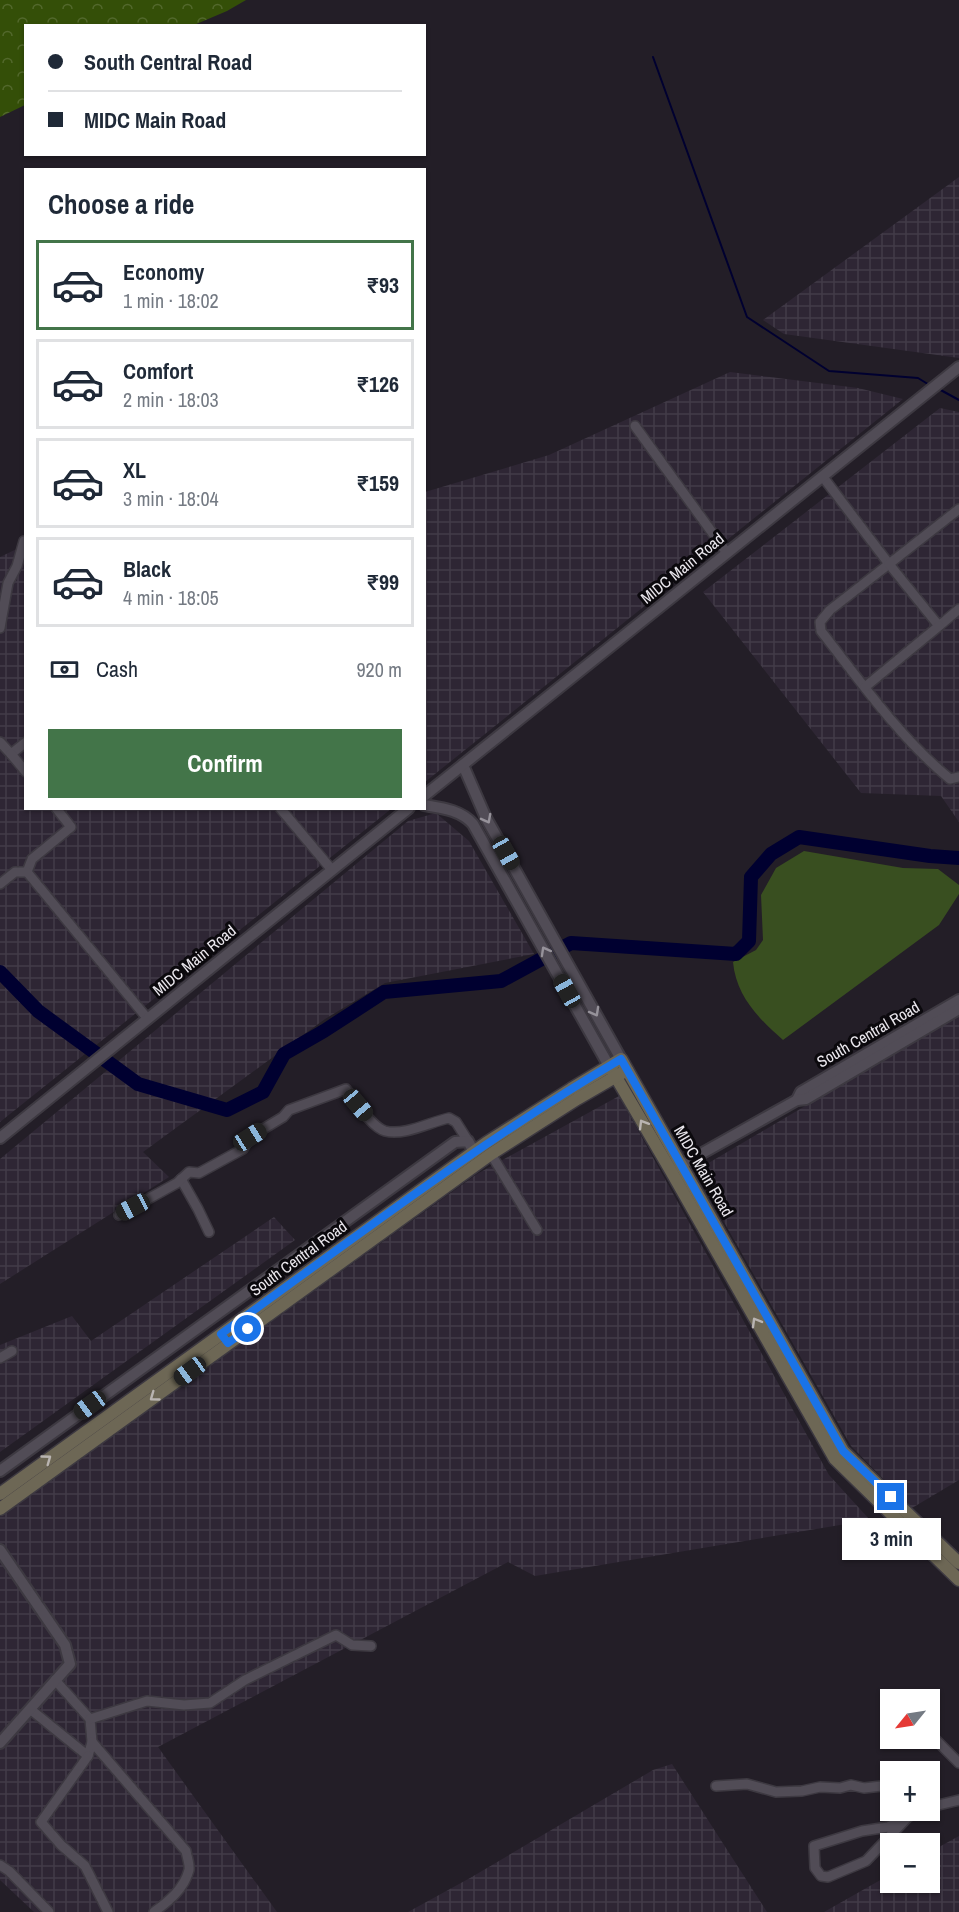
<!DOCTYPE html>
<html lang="en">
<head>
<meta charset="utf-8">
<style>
	:root { --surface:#fff; --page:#f6f6f7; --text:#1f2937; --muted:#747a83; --line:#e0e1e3; --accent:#437549 }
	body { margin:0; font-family:"Archivo Narrow",sans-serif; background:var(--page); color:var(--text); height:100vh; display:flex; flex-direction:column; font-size:22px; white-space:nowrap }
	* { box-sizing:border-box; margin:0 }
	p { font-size:20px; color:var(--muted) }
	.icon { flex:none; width:33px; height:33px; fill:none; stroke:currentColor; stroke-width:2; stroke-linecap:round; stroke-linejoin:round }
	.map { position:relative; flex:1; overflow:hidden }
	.drawer { position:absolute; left:24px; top:168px; width:402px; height:642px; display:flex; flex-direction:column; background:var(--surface); border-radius:0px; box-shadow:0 2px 4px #0004 }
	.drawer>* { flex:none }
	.banner { position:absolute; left:24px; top:24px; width:402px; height:132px; border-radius:0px; box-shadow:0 2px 4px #0004; display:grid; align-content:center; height:132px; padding:0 24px; background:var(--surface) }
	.needle { width:39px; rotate:240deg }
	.tools { position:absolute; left:880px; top:1689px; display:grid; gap:12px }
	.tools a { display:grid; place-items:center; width:60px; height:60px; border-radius:0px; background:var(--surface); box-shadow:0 2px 4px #0004; font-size:30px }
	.end { position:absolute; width:27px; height:27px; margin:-14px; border:8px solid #1a73e8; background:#fff; box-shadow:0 0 0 3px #fff }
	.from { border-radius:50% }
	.bubble { position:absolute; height:42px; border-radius:0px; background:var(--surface); box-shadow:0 2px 4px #0004; font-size:20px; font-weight:700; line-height:42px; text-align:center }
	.car { position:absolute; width:18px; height:36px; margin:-18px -9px; border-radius:8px; box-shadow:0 0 4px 2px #0007; background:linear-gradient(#222 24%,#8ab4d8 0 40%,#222 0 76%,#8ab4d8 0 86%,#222 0) }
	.banner b { display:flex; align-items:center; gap:21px; height:57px; font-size:22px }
	.banner b+b { border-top:2px solid var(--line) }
	.banner i { width:15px; height:15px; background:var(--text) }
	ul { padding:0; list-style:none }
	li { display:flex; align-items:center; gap:18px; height:90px; margin:0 12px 9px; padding:0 12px; border:3px solid var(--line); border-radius:0px }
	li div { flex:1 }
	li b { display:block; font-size:22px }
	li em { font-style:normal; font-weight:700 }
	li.current { border-color:var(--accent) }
	li>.icon { width:54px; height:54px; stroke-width:1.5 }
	h2 { padding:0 24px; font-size:27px; line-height:72px }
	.pay { display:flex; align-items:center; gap:15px; height:66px; padding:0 24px; font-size:22px }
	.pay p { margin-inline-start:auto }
	.cta { display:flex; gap:12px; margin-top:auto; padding:12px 24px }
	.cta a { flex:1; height:69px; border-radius:0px; background:var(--accent); color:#fff; font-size:24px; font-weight:700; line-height:69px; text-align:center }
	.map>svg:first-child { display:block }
	.industrial { fill:url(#industrial-grid) }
	.green { fill:#394f20 }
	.forest { fill:url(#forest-crowns) }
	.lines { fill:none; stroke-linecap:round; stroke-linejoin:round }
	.stream { stroke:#000030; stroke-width:2 }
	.river { stroke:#000030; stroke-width:14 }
	.minor-casing { stroke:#3d3941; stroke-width:12 }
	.tertiary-casing { stroke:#3d3941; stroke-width:14 }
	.secondary-casing { stroke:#3d3941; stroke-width:15 }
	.minor { stroke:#514c56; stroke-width:9 }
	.tertiary { stroke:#514c56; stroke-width:10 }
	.secondary { stroke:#6d6755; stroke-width:12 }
	.oneway { stroke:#96929a }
	.oneway2 { stroke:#b9b4b1 }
	.route { stroke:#1a73e8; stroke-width:8 }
	.labels { text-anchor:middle; stroke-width:6; stroke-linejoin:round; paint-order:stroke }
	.street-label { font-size:16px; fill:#ebe8ee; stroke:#0b090d }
</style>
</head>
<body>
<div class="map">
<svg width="959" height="1912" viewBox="0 0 959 1912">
	<defs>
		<pattern id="industrial-grid" width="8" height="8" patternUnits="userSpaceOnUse" patternTransform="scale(1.5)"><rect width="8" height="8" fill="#2e2634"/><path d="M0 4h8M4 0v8" fill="none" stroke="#423b48"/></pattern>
		<pattern id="forest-crowns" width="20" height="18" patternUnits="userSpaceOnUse" patternTransform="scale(1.5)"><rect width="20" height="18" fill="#344f08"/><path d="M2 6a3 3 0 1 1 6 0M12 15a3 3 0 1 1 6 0" fill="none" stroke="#52682c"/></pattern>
	</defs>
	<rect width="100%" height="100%" fill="#231e27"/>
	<!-- industrial -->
	<g class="industrial">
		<polygon points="959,177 959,358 784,334 763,320"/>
		<polygon points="730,372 858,388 903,399 425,782 425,492 549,455"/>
		<polygon points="940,408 959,412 959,822 941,796 861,793 703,592"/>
		<polygon points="25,545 26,808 391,809 0,1122 0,557"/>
		<polygon points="436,813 469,841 534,954 385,983 325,1019 143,1152 169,1177 0,1284 0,1159 408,821"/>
		<polygon points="959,1015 959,1480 912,1508 851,1446 695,1171"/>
		<polygon points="619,1096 829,1475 870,1520 535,1576 508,1562 158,1747 277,1912 34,1912 0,1880 0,1517 477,1174"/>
		<polygon points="274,1217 295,1240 0,1452 0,1345 72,1316 91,1341"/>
		<polygon points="672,1764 767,1912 408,1912 470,1878 653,1770"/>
		<polygon points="959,1836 959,1912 824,1912 891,1874 891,1882 930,1882 930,1852"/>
	</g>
	<!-- green -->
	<path class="green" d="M804,851L903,868L938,869L959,885V894L939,925L783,1040C759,1019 736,996 733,962L756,950L763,940L761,895L776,868Z"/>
	<!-- forest -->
	<polygon class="forest" points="0,0 246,0 227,11 194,25 26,26 25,105 0,117"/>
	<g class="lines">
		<!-- stream -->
		<g class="stream">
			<polyline points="653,57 747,317 829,371 918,378 931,386"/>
			<polyline points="937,388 959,400"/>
		</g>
		<!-- river -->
		<polyline class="river" points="0,972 38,1011 138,1084 227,1110 263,1092 284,1054 324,1031 384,992 501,981 571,943 736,954 749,941 751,877 771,854 799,837 930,856 959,858"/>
		<defs>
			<g id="minor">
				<polyline points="635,426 727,553"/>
				<path d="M823,477L889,564L830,610L820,622L821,631C861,682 900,738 950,779L959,777"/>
				<polyline points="959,509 889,564 939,626 959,609"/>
				<polyline points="0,628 8,583 17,566 24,541"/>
				<polyline points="865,687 939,626"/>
				<polyline points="0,742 11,754 26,742"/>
				<polyline points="11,754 26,772"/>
				<polyline points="280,808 332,870"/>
				<polyline points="27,872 32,859 71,827 56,808"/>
				<polyline points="0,884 15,872 27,872 147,1018"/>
				<polyline points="491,1154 537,1230"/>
				<polyline points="181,1179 198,1209 209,1232"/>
				<path d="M119,1215L177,1183L189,1172L199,1173L243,1149L250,1137L283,1117L289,1110L346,1089C355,1100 371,1127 385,1131C405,1136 430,1122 449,1118L456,1122L468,1141"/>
				<polyline points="0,1358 12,1351"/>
				<polyline points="30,1709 88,1756 92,1742 90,1719 55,1680"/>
				<polyline points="90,1719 147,1701 184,1705 210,1703 245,1680 336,1635 352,1645 371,1646"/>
				<polyline points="930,1734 959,1763"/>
				<path d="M92,1742L186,1851C187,1857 190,1865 189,1870C184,1889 169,1901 154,1912"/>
				<polyline points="88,1756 41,1822 61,1845 85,1866 108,1912"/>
				<polyline points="716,1786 747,1784 776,1792 802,1791 820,1787 840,1788 851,1785 864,1788 891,1785"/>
				<polyline points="930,1807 959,1800"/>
				<polyline points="907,1818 866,1861 828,1877 821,1876 815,1868 814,1846 862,1831 888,1827 922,1810"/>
				<polyline points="0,1865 9,1871 49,1912"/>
			</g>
			<g id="tertiary">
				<polyline points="463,765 486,818 621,1059"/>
				<polyline points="424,796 959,367"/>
				<path d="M424,805C442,808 461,810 473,824L609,1066"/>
				<polyline points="797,1100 801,1092 959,1000"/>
				<polyline points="0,1138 409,808"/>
				<polyline points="674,1169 797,1100 806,1099 959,1009"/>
				<polyline points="0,1471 455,1142 468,1141 474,1152"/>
				<polyline points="0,1550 65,1645 70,1664 0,1743"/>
			</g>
			<g id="secondary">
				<polyline points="613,1072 671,1171 835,1459 959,1580"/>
				<polyline points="0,1494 486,1143 571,1089 621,1059 843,1451 959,1563"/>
				<polyline points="0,1509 491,1154 577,1099 627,1070"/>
			</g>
		</defs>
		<!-- minor casing -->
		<use href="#minor" class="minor-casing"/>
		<!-- tertiary casing -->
		<use href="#tertiary" class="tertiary-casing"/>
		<!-- secondary casing -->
		<use href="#secondary" class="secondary-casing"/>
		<!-- minor -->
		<use href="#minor" class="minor"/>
		<!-- tertiary -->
		<use href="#tertiary" class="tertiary"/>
		<!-- secondary -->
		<use href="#secondary" class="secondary"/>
	</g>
	<!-- one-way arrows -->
	<defs><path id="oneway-chevron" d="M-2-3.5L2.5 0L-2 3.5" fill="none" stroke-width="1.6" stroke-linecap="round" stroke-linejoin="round" transform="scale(1.5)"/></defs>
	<g class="oneway">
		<use href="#oneway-chevron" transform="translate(487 819) rotate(62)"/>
		<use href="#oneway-chevron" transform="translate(545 951) rotate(-119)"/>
		<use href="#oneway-chevron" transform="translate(595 1012) rotate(61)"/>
	</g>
	<g class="oneway2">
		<use href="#oneway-chevron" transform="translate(643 1124) rotate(-121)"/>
		<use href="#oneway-chevron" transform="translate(756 1322) rotate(-120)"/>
		<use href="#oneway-chevron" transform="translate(154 1397) rotate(144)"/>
		<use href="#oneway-chevron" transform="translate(47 1459) rotate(-36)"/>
	</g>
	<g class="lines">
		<!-- route -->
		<path class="route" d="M248,1329L228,1343L221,1334C353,1239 481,1141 621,1059L843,1451L891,1497"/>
	</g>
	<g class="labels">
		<!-- street labels -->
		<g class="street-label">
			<text transform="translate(682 568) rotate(-39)" y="6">MIDC Main Road</text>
			<text transform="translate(194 960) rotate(-39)" y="6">MIDC Main Road</text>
			<text transform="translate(868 1034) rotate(-30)" y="6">South Central Road</text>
			<text transform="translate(704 1171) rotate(60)" y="6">MIDC Main Road</text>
			<text transform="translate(298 1258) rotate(-36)" y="6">South Central Road</text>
		</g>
	</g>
</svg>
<div class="tools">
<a><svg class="needle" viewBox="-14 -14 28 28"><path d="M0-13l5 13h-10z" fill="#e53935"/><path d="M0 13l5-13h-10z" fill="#747a83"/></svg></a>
<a>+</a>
<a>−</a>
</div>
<i class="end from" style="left:248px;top:1329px"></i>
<i class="end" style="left:891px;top:1497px"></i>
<div class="bubble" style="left:842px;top:1518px;width:99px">3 min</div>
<i class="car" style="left:506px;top:853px;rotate:151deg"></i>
<i class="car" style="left:567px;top:991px;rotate:331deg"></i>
<i class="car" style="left:358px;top:1105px;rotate:140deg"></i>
<i class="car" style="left:250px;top:1137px;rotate:58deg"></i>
<i class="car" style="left:133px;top:1207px;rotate:242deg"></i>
<i class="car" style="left:190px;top:1371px;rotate:234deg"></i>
<i class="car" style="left:90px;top:1405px;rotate:234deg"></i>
<div class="banner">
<b><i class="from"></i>South Central Road</b>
<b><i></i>MIDC Main Road</b>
</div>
<section class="drawer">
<h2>Choose a ride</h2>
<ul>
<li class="current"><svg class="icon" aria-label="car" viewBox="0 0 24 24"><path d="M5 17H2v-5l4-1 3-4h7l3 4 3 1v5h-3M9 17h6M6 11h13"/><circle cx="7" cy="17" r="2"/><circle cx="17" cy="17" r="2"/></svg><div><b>Economy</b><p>1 min · 18:02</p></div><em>₹93</em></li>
<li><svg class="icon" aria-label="car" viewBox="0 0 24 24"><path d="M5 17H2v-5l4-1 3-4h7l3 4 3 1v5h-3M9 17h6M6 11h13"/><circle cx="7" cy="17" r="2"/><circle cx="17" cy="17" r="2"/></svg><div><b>Comfort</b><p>2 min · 18:03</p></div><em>₹126</em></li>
<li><svg class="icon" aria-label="car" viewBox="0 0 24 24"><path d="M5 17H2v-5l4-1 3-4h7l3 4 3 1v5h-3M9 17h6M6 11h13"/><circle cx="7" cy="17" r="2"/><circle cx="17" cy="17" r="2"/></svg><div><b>XL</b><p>3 min · 18:04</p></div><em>₹159</em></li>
<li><svg class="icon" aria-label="car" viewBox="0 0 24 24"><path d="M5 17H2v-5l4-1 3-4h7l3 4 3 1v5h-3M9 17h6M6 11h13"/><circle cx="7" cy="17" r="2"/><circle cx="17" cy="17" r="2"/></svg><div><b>Black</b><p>4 min · 18:05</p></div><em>₹99</em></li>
</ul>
<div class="pay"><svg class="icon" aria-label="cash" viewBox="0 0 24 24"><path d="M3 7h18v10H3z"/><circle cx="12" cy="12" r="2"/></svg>Cash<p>920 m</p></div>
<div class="cta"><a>Confirm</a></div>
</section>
</div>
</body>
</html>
